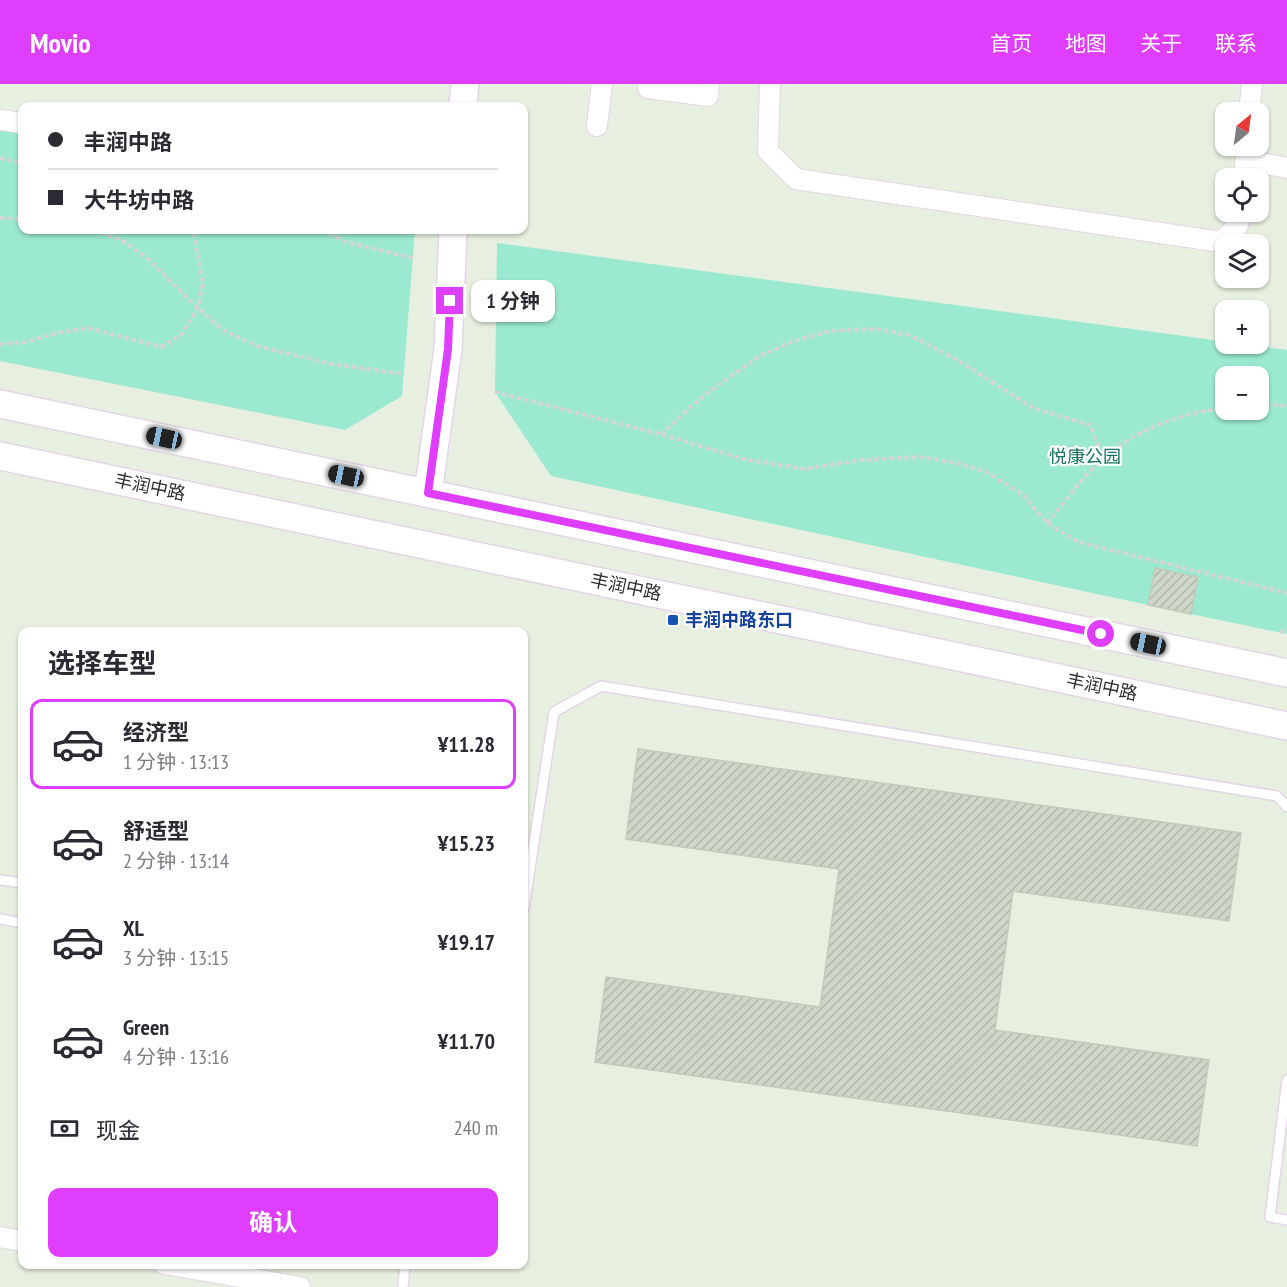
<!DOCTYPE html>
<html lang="zh">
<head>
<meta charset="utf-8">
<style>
	:root { --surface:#fff; --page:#f2f2f3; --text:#2b2b33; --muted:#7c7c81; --line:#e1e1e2; --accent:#df3eff }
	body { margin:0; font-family:"PT Sans Narrow","Noto Sans SC",sans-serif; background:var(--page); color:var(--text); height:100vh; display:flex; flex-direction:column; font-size:22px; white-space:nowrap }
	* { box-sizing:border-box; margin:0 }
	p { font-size:20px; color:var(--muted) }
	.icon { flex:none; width:33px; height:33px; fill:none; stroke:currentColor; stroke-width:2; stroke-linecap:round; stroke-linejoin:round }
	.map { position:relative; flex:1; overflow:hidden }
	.side { position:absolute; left:18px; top:543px; width:510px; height:642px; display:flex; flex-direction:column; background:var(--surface); border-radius:12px; box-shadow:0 2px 4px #0004 }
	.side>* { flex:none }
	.banner { position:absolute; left:18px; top:18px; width:510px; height:132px; border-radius:12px; box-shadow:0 2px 4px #0004; display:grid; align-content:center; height:132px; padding:0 30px; background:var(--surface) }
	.needle { width:39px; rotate:29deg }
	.tools { position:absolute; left:1215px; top:18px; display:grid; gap:12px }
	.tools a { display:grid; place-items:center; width:54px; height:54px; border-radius:12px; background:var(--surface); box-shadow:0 2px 4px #0004; font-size:30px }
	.end { position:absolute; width:27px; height:27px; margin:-14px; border:8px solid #df3eff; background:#fff; box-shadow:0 0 0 3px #fff }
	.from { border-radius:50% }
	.bubble { position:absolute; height:42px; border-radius:12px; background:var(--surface); box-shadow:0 2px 4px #0004; font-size:20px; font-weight:700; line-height:42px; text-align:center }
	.car { position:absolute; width:18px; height:36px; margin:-18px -9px; border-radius:8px; box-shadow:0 0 4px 2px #0007; background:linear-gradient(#222 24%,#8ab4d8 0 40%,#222 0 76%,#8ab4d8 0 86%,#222 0) }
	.banner b { display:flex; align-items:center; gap:21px; height:57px; font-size:22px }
	.banner b+b { border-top:2px solid var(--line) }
	.banner i { width:15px; height:15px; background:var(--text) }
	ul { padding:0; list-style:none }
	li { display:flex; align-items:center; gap:18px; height:90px; margin:0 12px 9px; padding:0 18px; border:3px solid transparent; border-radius:12px }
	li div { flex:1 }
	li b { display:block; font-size:22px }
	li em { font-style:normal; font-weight:700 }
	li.active { border-color:var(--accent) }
	li>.icon { width:54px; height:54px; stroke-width:1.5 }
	h2 { padding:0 30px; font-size:27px; line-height:72px }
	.pay { display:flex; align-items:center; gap:15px; height:66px; padding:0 30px; font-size:22px }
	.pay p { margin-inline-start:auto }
	.button { display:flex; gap:12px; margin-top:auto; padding:12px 30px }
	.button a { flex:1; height:69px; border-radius:12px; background:var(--accent); color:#fff; font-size:24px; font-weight:700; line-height:69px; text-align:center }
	header { display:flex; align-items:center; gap:36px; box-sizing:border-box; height:84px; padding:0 30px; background:var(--accent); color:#fff }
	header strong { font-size:28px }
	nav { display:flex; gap:33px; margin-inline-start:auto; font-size:21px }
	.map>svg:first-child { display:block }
	.park { fill:#9ae9d0; fill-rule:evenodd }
	.building { fill:url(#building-hatch); stroke:#bfccb9; stroke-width:1.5 }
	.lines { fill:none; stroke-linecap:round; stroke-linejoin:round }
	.lane-casing { stroke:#e4d5e7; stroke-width:12 }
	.street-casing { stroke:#e4d5e7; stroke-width:22 }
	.secondary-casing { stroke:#e4d5e7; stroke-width:30 }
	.path { stroke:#d5d5d5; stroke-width:4; stroke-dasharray:4.5 3; stroke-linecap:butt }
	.lane { stroke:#fff; stroke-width:9 }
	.street { stroke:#fff; stroke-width:20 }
	.secondary { stroke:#fff; stroke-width:27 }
	.route { stroke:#df3eff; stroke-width:8 }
	.transit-dot { fill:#1a4fb4; stroke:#fff; stroke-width:2 }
	.labels { text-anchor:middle; stroke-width:4.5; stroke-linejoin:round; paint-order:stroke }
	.park-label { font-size:18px; fill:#167361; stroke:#fff }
	.street-label { font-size:18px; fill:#2e2e2e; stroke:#fff }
	.transit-label { font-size:18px; font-weight:bold; fill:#164399; stroke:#fff; text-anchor:start }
</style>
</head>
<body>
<header>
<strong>Movio</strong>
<nav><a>首页</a><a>地图</a><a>关于</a><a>联系</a></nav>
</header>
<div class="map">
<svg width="1287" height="1203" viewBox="0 0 1287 1203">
	<defs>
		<pattern id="building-hatch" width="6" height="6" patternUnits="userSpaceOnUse" patternTransform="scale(1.5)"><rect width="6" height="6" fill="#cdd6c8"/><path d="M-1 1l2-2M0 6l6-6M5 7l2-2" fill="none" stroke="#b0b8ac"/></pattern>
	</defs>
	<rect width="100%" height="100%" fill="#e7f0e0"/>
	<!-- park -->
	<g class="park">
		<polygon points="0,44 22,47 22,146 415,146 402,312 345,346 0,277"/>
		<path d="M497,159L1287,266V550L1191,530L1198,493L1156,485L1148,521L551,392L495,308ZM1226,292H1258V326H1226Z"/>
	</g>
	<!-- building -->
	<g class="building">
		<polygon points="1155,484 1198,493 1191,530 1148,521"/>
		<polygon points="638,665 1241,749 1229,837 1013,807 995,946 1209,976 1197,1062 595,978 606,893 820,923 839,785 626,755"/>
	</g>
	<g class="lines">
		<defs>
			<g id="lane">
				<polyline points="0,796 22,799"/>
				<polyline points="524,824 554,628 601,602 1277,712 1287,723"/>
				<polyline points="0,835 22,839"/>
				<polyline points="1287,996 1270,1133 1287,1136"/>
				<polyline points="403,1203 405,1180"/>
			</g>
			<g id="street">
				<polyline points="770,0 768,67 796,95 1221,158 1238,141 1240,128"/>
				<polyline points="648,4 708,12 709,0"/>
				<polyline points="1249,28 1252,0"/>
				<polyline points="0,36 22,39"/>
				<polyline points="597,42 602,0"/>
				<polyline points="1246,76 1287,84"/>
				<polyline points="1244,94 1247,62"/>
				<polyline points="0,1153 22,1157"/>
				<polyline points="164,1180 300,1203"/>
			</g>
			<g id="secondary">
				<polyline points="463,22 465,0"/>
				<polyline points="0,320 1287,589"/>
				<polyline points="0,372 1287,642"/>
				<polyline points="428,409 448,265 453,146"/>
			</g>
		</defs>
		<!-- lane casing -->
		<use href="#lane" class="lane-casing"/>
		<!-- street casing -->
		<use href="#street" class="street-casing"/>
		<!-- secondary casing -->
		<use href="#secondary" class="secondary-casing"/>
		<!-- path -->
		<g class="path">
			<polyline points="0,74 22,79"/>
			<polyline points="0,134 22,135"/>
			<polyline points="94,146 122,156 149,176 198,224 224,247 257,262 331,280 404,290"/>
			<polyline points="323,146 346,158 413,174"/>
			<polyline points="0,260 26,258 56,249 88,244 161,263 182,250 198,224 203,199 193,146"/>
			<polyline points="495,308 660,350 743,375 805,385 861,376 921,373 953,378 987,388 1023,411 1047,439 1078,458 1287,509"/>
			<polyline points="1258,320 1287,322"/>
			<polyline points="661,350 706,310 758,273 793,257 830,247 876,245 909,251 956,275 1033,324 1090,341 1098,361 1099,379"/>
			<path d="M1047,439C1064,419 1080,396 1099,378C1134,346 1179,329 1226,324"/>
			<polyline points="1281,549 1287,543"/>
		</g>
		<!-- lane -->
		<use href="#lane" class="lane"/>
		<!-- street -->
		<use href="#street" class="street"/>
		<!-- secondary -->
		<use href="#secondary" class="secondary"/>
	</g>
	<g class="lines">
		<!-- route -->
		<polyline class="route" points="450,217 448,265 428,409 1101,550"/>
	</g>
	<!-- markers -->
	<rect class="transit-dot" x="667" y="530" width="12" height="12" rx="3"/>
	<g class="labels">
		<!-- park labels -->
		<g class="park-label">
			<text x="1085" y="379">悦康公园</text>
		</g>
		<!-- street labels -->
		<g class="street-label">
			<text transform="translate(150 403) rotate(12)" y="6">丰润中路</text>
			<text transform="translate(626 503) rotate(12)" y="6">丰润中路</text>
			<text transform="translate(1102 603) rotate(12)" y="6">丰润中路</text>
		</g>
		<!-- transit labels -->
		<g class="transit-label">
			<text x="685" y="542">丰润中路东口</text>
		</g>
	</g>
</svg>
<div class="tools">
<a><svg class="needle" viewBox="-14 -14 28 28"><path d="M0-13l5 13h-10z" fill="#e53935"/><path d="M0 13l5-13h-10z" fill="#7c7c81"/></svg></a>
<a><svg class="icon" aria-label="locate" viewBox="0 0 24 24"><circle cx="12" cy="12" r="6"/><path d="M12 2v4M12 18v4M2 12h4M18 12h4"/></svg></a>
<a><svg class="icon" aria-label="layers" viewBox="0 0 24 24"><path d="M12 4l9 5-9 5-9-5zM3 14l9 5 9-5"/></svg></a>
<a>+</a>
<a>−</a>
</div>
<i class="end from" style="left:1101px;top:550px"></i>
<i class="end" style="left:450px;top:217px"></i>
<div class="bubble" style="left:471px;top:196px;width:84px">1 分钟</div>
<i class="car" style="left:164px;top:354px;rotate:282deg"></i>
<i class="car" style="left:346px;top:392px;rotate:282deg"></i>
<i class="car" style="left:1148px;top:560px;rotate:282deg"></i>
<div class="banner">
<b><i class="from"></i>丰润中路</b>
<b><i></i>大牛坊中路</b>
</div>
<section class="side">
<h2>选择车型</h2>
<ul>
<li class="active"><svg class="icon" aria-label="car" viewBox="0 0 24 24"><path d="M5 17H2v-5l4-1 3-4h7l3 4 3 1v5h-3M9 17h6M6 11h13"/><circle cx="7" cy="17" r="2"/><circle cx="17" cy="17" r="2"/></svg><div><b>经济型</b><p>1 分钟 · 13:13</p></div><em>¥11.28</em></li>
<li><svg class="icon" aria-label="car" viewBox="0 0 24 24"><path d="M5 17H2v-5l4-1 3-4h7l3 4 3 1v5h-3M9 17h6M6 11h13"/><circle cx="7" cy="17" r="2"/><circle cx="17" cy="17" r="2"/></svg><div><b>舒适型</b><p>2 分钟 · 13:14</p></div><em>¥15.23</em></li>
<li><svg class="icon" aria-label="car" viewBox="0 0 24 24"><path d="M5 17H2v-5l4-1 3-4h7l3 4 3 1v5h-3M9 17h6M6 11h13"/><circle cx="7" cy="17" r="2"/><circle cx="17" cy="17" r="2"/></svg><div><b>XL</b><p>3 分钟 · 13:15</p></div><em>¥19.17</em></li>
<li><svg class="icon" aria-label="car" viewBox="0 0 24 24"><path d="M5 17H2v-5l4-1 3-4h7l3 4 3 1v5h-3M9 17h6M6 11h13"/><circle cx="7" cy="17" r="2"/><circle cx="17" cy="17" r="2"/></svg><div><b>Green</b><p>4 分钟 · 13:16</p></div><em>¥11.70</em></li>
</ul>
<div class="pay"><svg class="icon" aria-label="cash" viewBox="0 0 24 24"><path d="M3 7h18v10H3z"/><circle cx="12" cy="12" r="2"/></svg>现金<p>240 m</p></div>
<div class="button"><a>确认</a></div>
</section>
</div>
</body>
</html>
